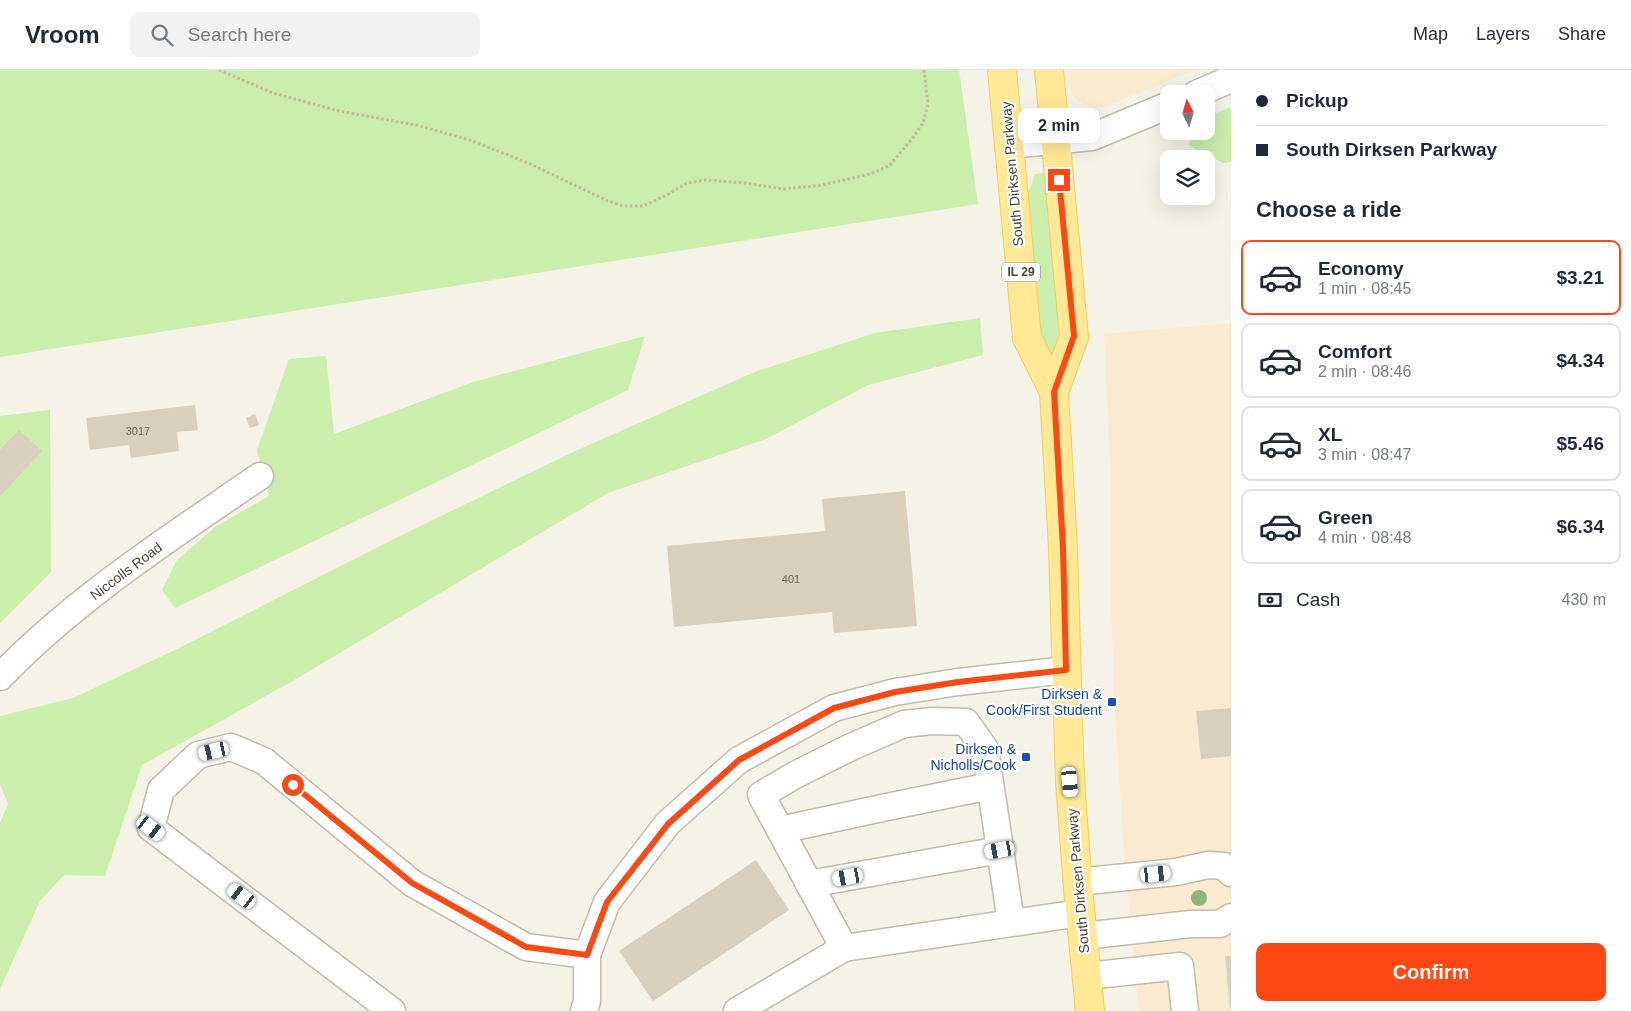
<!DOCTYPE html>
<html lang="en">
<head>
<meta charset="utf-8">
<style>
	:root { --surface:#fff; --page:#f2f2f3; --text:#1f2937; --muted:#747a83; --line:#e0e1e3; --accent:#ff4915 }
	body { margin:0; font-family:Arial,sans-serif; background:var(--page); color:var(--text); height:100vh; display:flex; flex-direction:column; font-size:19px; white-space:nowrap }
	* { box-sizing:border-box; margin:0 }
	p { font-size:16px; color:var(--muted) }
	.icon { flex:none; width:28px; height:28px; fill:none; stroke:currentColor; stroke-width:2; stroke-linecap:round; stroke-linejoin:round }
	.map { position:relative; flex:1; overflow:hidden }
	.sheet { display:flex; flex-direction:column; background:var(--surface); width:400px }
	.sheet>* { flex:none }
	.banner { display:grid; align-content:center; height:110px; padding:0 25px; background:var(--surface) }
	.needle { width:32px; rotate:355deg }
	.fabs { position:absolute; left:1160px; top:15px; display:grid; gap:10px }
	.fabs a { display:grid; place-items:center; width:55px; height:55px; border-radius:10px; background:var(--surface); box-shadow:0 5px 20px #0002; font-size:25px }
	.end { position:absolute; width:22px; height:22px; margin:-11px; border:6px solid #ff4915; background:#fff; box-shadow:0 0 0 2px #fff }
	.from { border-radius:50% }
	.bubble { position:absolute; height:35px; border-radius:10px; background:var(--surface); box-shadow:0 5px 20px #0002; font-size:16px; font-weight:600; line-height:35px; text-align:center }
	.car { position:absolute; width:15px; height:30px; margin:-15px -8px; border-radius:6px; box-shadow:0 0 4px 1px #0007; background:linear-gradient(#fff 24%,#345 0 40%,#fff 0 76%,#345 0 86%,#fff 0) }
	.banner b { display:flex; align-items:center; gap:18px; height:48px; font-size:19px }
	.banner b+b { border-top:1px solid var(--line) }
	.banner i { width:12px; height:12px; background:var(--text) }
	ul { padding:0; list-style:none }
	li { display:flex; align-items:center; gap:15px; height:75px; margin:0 10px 8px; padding:0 15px; border:2px solid var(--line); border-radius:10px }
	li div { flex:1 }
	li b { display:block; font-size:19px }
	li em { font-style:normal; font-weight:600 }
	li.current { border-color:var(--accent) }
	li>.icon { width:45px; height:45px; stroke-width:1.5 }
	h2 { padding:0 25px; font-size:22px; line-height:60px }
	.pay { display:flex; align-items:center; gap:12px; height:55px; padding:0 25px; font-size:19px }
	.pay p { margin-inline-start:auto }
	.cta { display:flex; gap:10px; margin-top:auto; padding:10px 25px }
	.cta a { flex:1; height:58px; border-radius:10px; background:var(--accent); color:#fff; font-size:20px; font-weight:600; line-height:58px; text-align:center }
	header { display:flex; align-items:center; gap:30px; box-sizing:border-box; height:70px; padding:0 25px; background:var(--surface); border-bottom:1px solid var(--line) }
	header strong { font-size:24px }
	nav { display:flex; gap:28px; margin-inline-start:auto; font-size:18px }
	.search { width:350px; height:45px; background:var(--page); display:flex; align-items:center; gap:12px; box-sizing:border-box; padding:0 18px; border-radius:10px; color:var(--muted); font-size:19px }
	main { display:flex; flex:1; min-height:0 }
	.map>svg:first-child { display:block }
	.commercial { fill:#f9ebd1 }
	.green { fill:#cbeeac }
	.building { fill:#d8cfbc }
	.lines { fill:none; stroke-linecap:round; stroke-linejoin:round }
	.minor-casing { stroke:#c2bba9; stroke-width:29 }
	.major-casing { stroke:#f0ce5b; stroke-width:30 }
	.path { stroke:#c5b999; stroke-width:3; stroke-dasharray:2.5 2.5; stroke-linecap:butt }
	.minor { stroke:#fff; stroke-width:26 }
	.major { stroke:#ffe997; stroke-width:28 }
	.tree { fill:#91b47b }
	.route { stroke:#ff4915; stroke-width:6 }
	.transit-dot { fill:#1a4fb4; stroke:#fff; stroke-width:2 }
	.labels { text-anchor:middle; stroke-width:4.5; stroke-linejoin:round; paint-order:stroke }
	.number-label { font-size:11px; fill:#6e6657 }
	.shield { fill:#fff; stroke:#807b72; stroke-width:1 }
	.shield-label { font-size:12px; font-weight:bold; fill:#4a4335 }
	.street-label { font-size:14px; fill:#4a4335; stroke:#fff }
	.transit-label { font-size:14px; fill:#164399; stroke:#fff; text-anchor:end }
</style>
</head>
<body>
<header>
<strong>Vroom</strong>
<div class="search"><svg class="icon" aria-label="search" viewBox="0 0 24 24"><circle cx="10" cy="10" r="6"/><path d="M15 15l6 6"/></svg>Search here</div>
<nav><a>Map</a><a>Layers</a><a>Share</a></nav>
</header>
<main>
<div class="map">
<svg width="1231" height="941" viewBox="0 0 1231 941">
	<rect width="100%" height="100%" fill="#f5f2e8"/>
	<!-- commercial -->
	<g class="commercial">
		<polygon points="1064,0 1195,0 1105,37 1095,38 1083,34 1075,28 1067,15"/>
		<polygon points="1231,253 1231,941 1139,941 1124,784 1114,624 1110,498 1110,391 1104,264"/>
	</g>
	<!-- green -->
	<g class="green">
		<polygon points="0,0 959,0 978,134 0,287"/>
		<polygon points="1231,37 1231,92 1223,93 1188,75 1195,61 1206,61 1206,47"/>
		<polygon points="1046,103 1059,261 1056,276 1052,287 1042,288 1028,131 1028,123 1035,104"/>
		<polygon points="980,248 983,285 868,315 766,369 608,423 291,612 142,695 105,806 64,805 40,831 0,919 0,753 8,734 0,714 0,646 73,628 179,578 400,466 573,382 757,301 875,263"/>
		<polygon points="645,266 628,320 175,538 162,520 177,490 215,457 269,426 257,380 289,289 326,286 334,364 473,312"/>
		<polygon points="50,340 51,502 0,553 0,346"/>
	</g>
	<!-- building -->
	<g class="building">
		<polygon points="195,335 198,360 177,362 179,381 131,388 129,375 90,380 86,348"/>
		<polygon points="255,344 259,355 250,358 246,348"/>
		<polygon points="19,360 42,381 0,426 0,380"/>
		<polygon points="905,421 917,556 834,563 832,542 674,557 667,476 825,461 822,429"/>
		<polygon points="1231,638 1231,686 1201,689 1196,641"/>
		<polygon points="756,790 789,840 653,931 619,881"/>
		<polygon points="1225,886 1231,886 1231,939 1230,939"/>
	</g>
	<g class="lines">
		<defs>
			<g id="minor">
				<polyline points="1196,24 1231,9"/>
				<polyline points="1010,75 1092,67 1169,35"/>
				<path d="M0,607C76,528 170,468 260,406"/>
				<polyline points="780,760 887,737 990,716"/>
				<polyline points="1077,812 1176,802 1208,795 1224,796 1231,803"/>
				<polyline points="809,814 1000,780"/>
				<polyline points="1011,852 985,679 966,652 932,651 904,654 851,677 795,705 761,725 844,878 1080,843"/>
				<polyline points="1083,866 1191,854 1220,854 1231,847"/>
				<polyline points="587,885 607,832 668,753 739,690 834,638 895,622 958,612 1066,600"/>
				<polyline points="1087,906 1180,896 1185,941"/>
				<polyline points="392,941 151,758 161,720 198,685 231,677 264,691 412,813 526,877 587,885 587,931 584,941"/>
				<polyline points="737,941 844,878"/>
			</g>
			<g id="major">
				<polyline points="1002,0 1027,268 1054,322"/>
				<polyline points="1049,0 1074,267 1054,322 1063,478 1070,712 1078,818 1090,941"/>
			</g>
		</defs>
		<!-- minor casing -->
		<use href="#minor" class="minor-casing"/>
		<!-- major casing -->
		<use href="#major" class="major-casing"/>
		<!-- path -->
		<polyline class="path" points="219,0 273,23 339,41 416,55 470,70 528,93 608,131 624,136 643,136 667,125 687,113 706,110 745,113 783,119 822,115 870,104 889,96 911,70 923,53 928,34 924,0"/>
		<!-- minor -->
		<use href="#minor" class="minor"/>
		<!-- major -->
		<use href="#major" class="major"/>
	</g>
	<!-- trees -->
	<circle class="tree" cx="1199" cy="828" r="8"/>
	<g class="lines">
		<!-- route -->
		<polyline class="route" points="293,715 412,813 526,877 587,885 607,832 668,754 739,690 834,638 895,622 958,612 1066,600 1063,478 1054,322 1074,266 1059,110"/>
	</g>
	<!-- markers -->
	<g class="transit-dot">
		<rect x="1107" y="627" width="10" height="10" rx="2.5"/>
		<rect x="1021" y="682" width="10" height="10" rx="2.5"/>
	</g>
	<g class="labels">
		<!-- number labels -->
		<g class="number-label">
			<text x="138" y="365">3017</text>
			<text x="791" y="513">401</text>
		</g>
		<!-- shield labels -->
		<rect class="shield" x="1002" y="192.5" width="38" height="19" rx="4"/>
		<g class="shield-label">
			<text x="1021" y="206">IL 29</text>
		</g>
		<!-- street labels -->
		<g class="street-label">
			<text transform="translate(1012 104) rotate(-95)" y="5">South Dirksen Parkway</text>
			<text transform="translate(126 501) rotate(-37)" y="5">Niccolls Road</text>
			<text transform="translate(1078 811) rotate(-95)" y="5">South Dirksen Parkway</text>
		</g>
		<!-- transit labels -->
		<g class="transit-label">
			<text x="1102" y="629">Dirksen &amp;<tspan x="1102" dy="16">Cook/First Student</tspan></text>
			<text x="1016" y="684">Dirksen &amp;<tspan x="1016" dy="16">Nicholls/Cook</tspan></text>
		</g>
	</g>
</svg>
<div class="fabs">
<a><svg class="needle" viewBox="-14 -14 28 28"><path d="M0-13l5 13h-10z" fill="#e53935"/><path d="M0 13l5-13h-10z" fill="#747a83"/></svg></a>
<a><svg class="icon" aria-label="layers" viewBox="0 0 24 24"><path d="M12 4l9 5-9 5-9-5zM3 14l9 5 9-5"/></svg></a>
</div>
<i class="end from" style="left:293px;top:715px"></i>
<i class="end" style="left:1059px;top:110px"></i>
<div class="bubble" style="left:1018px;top:38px;width:82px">2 min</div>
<i class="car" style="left:214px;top:681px;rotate:257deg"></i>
<i class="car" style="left:1070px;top:712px;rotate:175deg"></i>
<i class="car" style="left:151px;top:758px;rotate:127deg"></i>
<i class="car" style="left:1000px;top:780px;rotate:260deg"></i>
<i class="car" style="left:1156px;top:804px;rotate:84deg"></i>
<i class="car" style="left:848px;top:807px;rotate:260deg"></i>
<i class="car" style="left:242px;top:826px;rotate:307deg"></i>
</div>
<section class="sheet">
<div class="banner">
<b><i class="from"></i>Pickup</b>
<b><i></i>South Dirksen Parkway</b>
</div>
<h2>Choose a ride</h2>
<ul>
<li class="current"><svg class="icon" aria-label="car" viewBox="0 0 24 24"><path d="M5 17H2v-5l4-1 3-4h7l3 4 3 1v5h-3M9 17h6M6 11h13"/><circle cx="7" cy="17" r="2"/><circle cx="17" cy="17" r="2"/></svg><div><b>Economy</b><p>1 min · 08:45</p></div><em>$3.21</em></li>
<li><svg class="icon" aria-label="car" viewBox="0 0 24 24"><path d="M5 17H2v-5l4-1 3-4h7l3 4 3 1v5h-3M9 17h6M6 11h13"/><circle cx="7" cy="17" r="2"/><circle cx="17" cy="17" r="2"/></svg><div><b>Comfort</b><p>2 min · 08:46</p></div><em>$4.34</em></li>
<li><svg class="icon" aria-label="car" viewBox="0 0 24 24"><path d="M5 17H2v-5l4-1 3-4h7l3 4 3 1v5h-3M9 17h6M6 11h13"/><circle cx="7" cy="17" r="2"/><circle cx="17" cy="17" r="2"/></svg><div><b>XL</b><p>3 min · 08:47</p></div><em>$5.46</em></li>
<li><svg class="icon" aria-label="car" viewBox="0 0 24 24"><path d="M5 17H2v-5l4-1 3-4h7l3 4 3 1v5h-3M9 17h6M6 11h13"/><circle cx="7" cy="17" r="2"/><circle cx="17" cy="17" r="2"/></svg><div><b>Green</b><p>4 min · 08:48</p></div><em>$6.34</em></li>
</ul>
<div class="pay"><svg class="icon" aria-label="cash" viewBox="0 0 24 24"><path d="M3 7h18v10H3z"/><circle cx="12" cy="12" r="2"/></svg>Cash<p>430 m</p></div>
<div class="cta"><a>Confirm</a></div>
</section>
</main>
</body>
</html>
